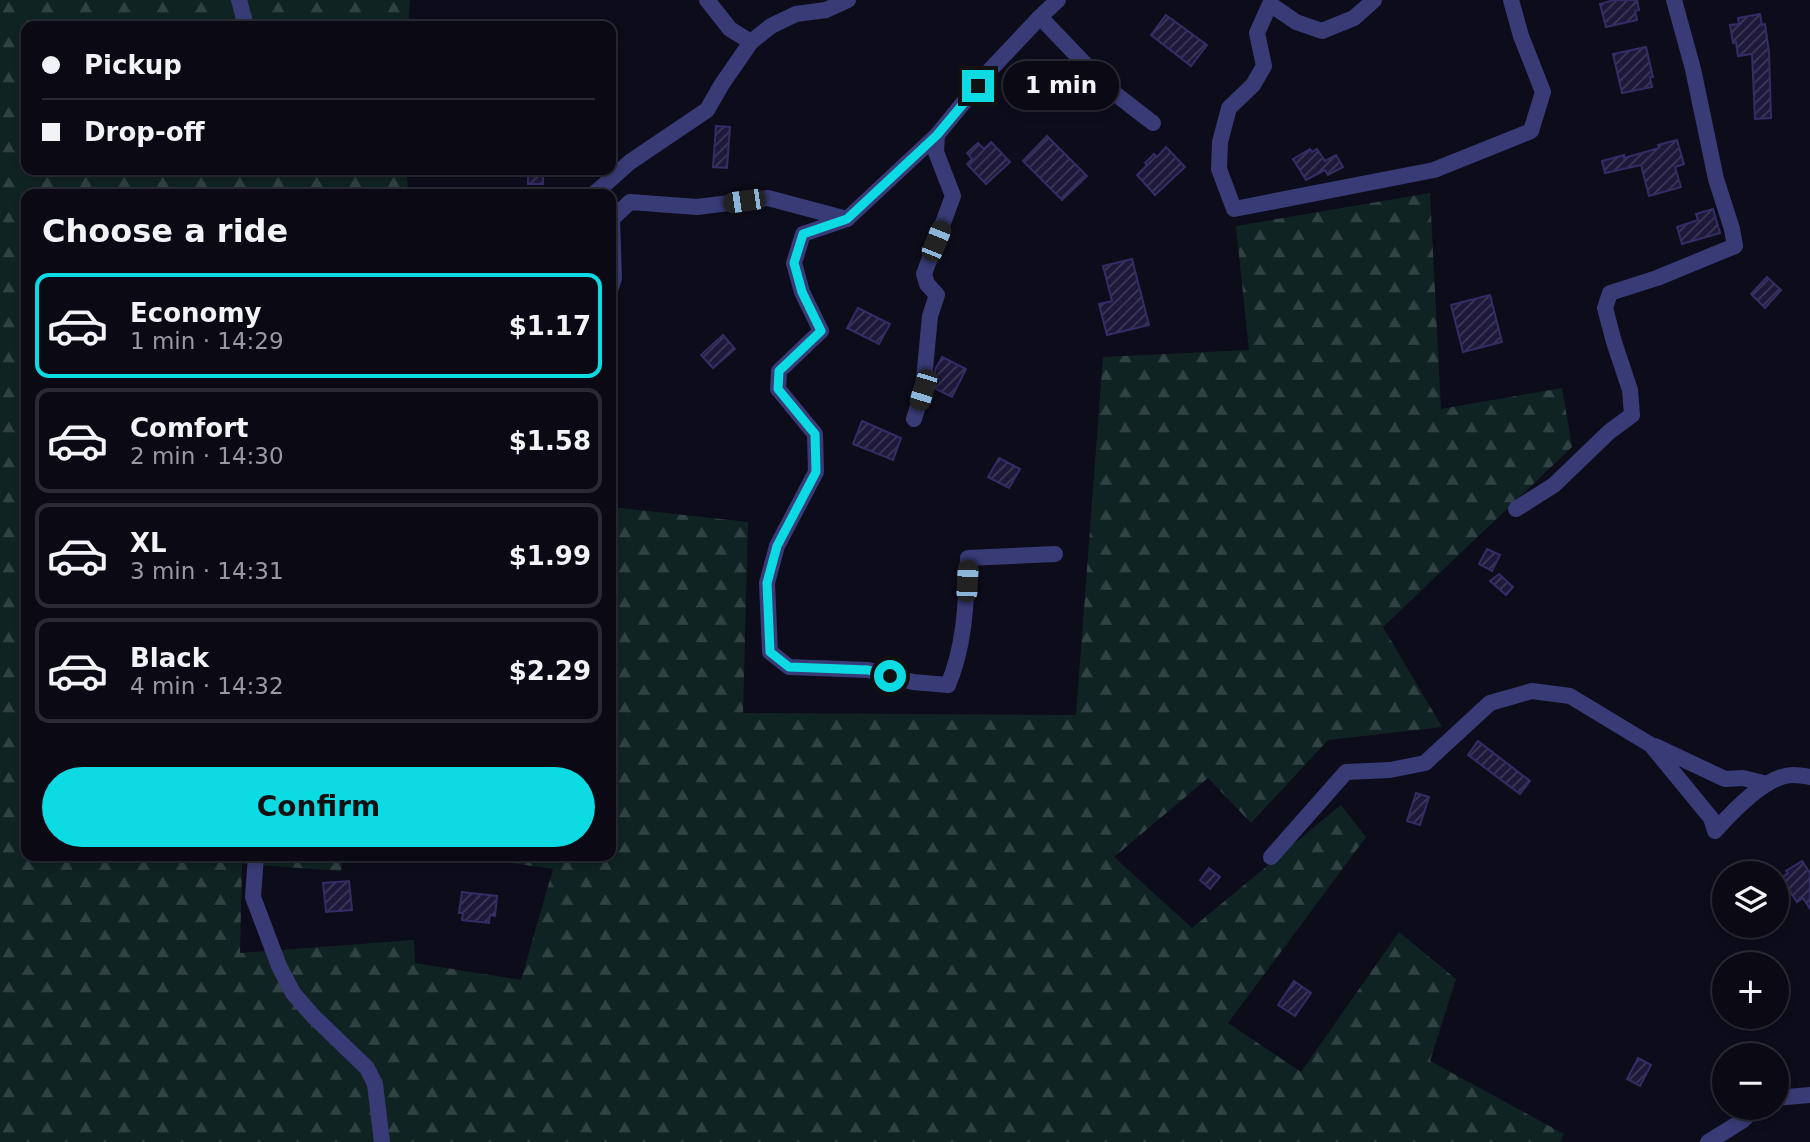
<!DOCTYPE html>
<html lang="en">
<head>
<meta charset="utf-8">
<style>
	:root { --surface:#0a0914; --page:#181722; --text:#f1f3f6; --muted:#999aa0; --line:#2a2a34; --accent:#0ddbe3 }
	body { margin:0; font-family:"DejaVu Sans",sans-serif; background:var(--page); color:var(--text); height:100vh; display:flex; flex-direction:column; font-size:26px; white-space:nowrap }
	* { box-sizing:border-box; margin:0 }
	p { font-size:23px; color:var(--muted) }
	.icon { flex:none; width:38px; height:38px; fill:none; stroke:currentColor; stroke-width:2; stroke-linecap:round; stroke-linejoin:round }
	.map { position:relative; flex:1; overflow:hidden }
	.panel { position:absolute; left:21px; top:189px; width:595px; height:672px; display:flex; flex-direction:column; background:var(--surface); border-radius:14px; box-shadow:0 4px 10px #0003,0 0 0 2px var(--line) }
	.panel>* { flex:none }
	.hud { position:absolute; left:21px; top:21px; width:595px; height:154px; border-radius:14px; box-shadow:0 4px 10px #0003,0 0 0 2px var(--line); display:grid; align-content:center; height:154px; padding:0 21px; background:var(--surface) }
	.controls { position:absolute; left:1712px; top:861px; display:grid; gap:14px }
	.controls a { display:grid; place-items:center; width:77px; height:77px; border-radius:50%; background:var(--surface); box-shadow:0 4px 10px #0003,0 0 0 2px var(--line); font-size:35px }
	.end { position:absolute; width:32px; height:32px; margin:-16px; border:9px solid #0ddbe3; background:#111; box-shadow:0 0 0 4px #111 }
	.from { border-radius:50% }
	.bubble { position:absolute; height:49px; border-radius:24px; background:var(--surface); box-shadow:0 4px 10px #0003,0 0 0 2px var(--line); font-size:23px; font-weight:600; line-height:49px; text-align:center }
	.car { position:absolute; width:21px; height:42px; margin:-21px -10px; border-radius:9px; box-shadow:0 0 5px 2px #0007; background:linear-gradient(#222 24%,#8ab4d8 0 40%,#222 0 76%,#8ab4d8 0 86%,#222 0) }
	.hud b { display:flex; align-items:center; gap:24px; height:66px; font-size:26px }
	.hud b+b { border-top:2px solid var(--line) }
	.hud i { width:18px; height:18px; background:var(--text) }
	ul { padding:0; list-style:none }
	li { display:flex; align-items:center; gap:21px; height:105px; margin:0 14px 10px; padding:0 7px; border:4px solid var(--line); border-radius:14px }
	li div { flex:1 }
	li b { display:block; font-size:26px }
	li em { font-style:normal; font-weight:600 }
	li.active { border-color:var(--accent) }
	li>.icon { width:63px; height:63px; stroke-width:1.5 }
	h2 { padding:0 21px; font-size:32px; line-height:84px }
	.cta { display:flex; gap:14px; margin-top:auto; padding:14px 21px }
	.cta a { flex:1; height:80px; border-radius:42px; background:var(--accent); color:#111; font-size:28px; font-weight:600; line-height:80px; text-align:center }
	.map>svg:first-child { display:block }
	.forest { fill:url(#forest-firs) }
	.building { fill:url(#building-hatch); stroke:#342c65; stroke-width:2 }
	.lines { fill:none; stroke-linecap:round; stroke-linejoin:round }
	.street { stroke:#393b77; stroke-width:16 }
	.route { stroke:#0ddbe3; stroke-width:9 }
</style>
</head>
<body>
<div class="map">
<svg width="1810" height="1142" viewBox="0 0 1810 1142">
	<defs>
		<pattern id="forest-firs" width="22" height="20" patternUnits="userSpaceOnUse" patternTransform="scale(1.75)"><rect width="22" height="20" fill="#0f2422"/><path d="M5 1l3.5 6h-7zM16 11l3.5 6h-7z" fill="#314243"/></pattern>
		<pattern id="building-hatch" width="6" height="6" patternUnits="userSpaceOnUse" patternTransform="scale(1.75)"><rect width="6" height="6" fill="#1e193a"/><path d="M-1 1l2-2M0 6l6-6M5 7l2-2" fill="none" stroke="#3d3957"/></pattern>
	</defs>
	<rect width="100%" height="100%" fill="#0d0c1b"/>
	<!-- forest -->
	<polygon class="forest" points="0,0 410,0 408,26 26,26 26,170 407,170 408,194 26,194 26,856 343,856 341,871 242,864 240,953 414,940 415,963 521,980 553,869 464,856 611,856 611,507 748,522 743,713 1076,715 1103,357 1249,350 1236,226 1430,193 1441,409 1562,388 1572,447 1383,627 1442,727 1328,740 1251,823 1208,778 1114,857 1192,928 1341,805 1366,837 1228,1023 1301,1072 1399,932 1456,979 1430,1061 1564,1134 1560,1142 0,1142"/>
	<!-- building -->
	<g class="building">
		<polygon points="1614,0 1637,0 1639,10 1635,11 1637,20 1606,27 1600,4"/>
		<polygon points="1760,14 1762,25 1765,24 1769,52 1771,118 1755,119 1752,54 1738,56 1736,42 1733,43 1730,25 1739,24 1738,18"/>
		<polygon points="1166,15 1207,45 1191,66 1151,35"/>
		<polygon points="1646,47 1653,77 1650,77 1652,87 1622,93 1613,54"/>
		<polygon points="716,126 730,127 727,168 713,167"/>
		<polygon points="1047,136 1087,176 1062,200 1023,161"/>
		<polygon points="1677,140 1684,164 1675,167 1681,187 1649,196 1641,165 1605,173 1602,161 1624,155 1624,158 1659,148 1658,145"/>
		<polygon points="991,142 1010,162 986,184 967,164 972,159 967,153 978,143 984,149"/>
		<polygon points="1166,147 1185,167 1155,195 1137,175 1147,165 1145,163 1154,154 1157,157"/>
		<polygon points="1310,149 1312,152 1317,149 1325,161 1336,155 1343,167 1328,175 1325,170 1306,180 1293,159"/>
		<rect x="528" y="170" width="15" height="14"/>
		<polygon points="1713,209 1720,233 1682,244 1677,227 1698,220 1696,214"/>
		<polygon points="1132,259 1149,325 1107,335 1099,304 1112,301 1103,266"/>
		<polygon points="1767,277 1781,290 1765,308 1751,294"/>
		<polygon points="1490,295 1502,342 1463,352 1451,305"/>
		<polygon points="858,308 890,324 879,344 847,328"/>
		<polygon points="723,335 735,349 713,368 701,355"/>
		<polygon points="942,357 966,369 952,397 934,388 935,370"/>
		<polygon points="862,421 901,438 893,460 853,444"/>
		<polygon points="999,458 1020,469 1009,488 988,477"/>
		<polygon points="1487,549 1500,555 1492,571 1479,564"/>
		<polygon points="1499,574 1513,587 1506,595 1490,581"/>
		<polygon points="1478,741 1530,781 1520,794 1468,755"/>
		<polygon points="1416,793 1429,797 1420,825 1407,821"/>
		<polygon points="1802,861 1810,873 1810,909 1803,898 1797,902 1781,878 1788,873 1786,871"/>
		<polygon points="1209,868 1220,877 1210,889 1200,880"/>
		<polygon points="349,881 352,910 326,912 323,883"/>
		<polygon points="462,892 497,896 495,916 490,915 489,923 462,920 463,913 459,913"/>
		<polygon points="1294,981 1311,993 1295,1016 1278,1005"/>
		<polygon points="1638,1058 1651,1065 1640,1086 1627,1079"/>
	</g>
	<g class="lines">
		<!-- street -->
		<g class="street">
			<polyline points="239,0 246,26"/>
			<polyline points="707,0 730,29 751,42"/>
			<polyline points="1374,0 1354,18 1322,31 1296,22 1270,4 1257,33 1264,66 1253,85 1229,108 1220,142 1219,169 1234,209 1434,170 1531,131 1543,92 1521,36 1511,0"/>
			<polyline points="1040,17 1109,89 1153,123"/>
			<polyline points="594,194 630,162 707,110 722,84 751,42 771,26 796,14 826,10 848,0"/>
			<polyline points="611,287 614,278 612,219 630,202 697,207 768,198 847,219"/>
			<polyline points="914,419 923,390 930,316 937,295 927,284 924,274 953,196 936,152 937,135"/>
			<polyline points="1516,509 1554,485 1609,432 1632,415 1630,390 1614,342 1605,308 1610,293 1657,278 1735,246 1732,229 1716,179 1693,69 1674,0"/>
			<path d="M1055,554L968,558C966,601 965,646 948,685L913,682L868,670L789,667L770,652L767,583L777,546L816,472L815,434L778,389L779,371L821,331L802,292L794,263L803,234L847,219L937,135L991,69L1040,17L1058,0"/>
			<polyline points="1655,746 1725,779 1743,778 1767,784"/>
			<polyline points="256,856 253,897 279,966 293,993 313,1016 367,1068 375,1084 382,1142"/>
			<path d="M1271,857L1346,772L1390,770L1425,763L1490,703L1532,691L1570,696L1651,745L1711,818L1715,831C1732,812 1766,775 1793,775C1798,775 1805,776 1810,777"/>
			<polyline points="1776,1098 1810,1095"/>
			<polyline points="1708,1142 1742,1121 1755,1108"/>
		</g>
	</g>
	<g class="lines">
		<!-- route -->
		<polyline class="route" points="890,676 868,670 789,667 770,652 767,583 777,546 816,472 815,434 778,389 779,371 821,331 802,292 794,263 803,234 847,219 937,135 978,86"/>
	</g>
</svg>
<div class="controls">
<a><svg class="icon" aria-label="layers" viewBox="0 0 24 24"><path d="M12 4l9 5-9 5-9-5zM3 14l9 5 9-5"/></svg></a>
<a>+</a>
<a>−</a>
</div>
<i class="end from" style="left:890px;top:676px"></i>
<i class="end" style="left:978px;top:86px"></i>
<div class="bubble" style="left:1003px;top:61px;width:116px">1 min</div>
<i class="car" style="left:744px;top:201px;rotate:262deg"></i>
<i class="car" style="left:936px;top:241px;rotate:22deg"></i>
<i class="car" style="left:923px;top:390px;rotate:197deg"></i>
<i class="car" style="left:967px;top:581px;rotate:3deg"></i>
<div class="hud">
<b><i class="from"></i>Pickup</b>
<b><i></i>Drop-off</b>
</div>
<section class="panel">
<h2>Choose a ride</h2>
<ul>
<li class="active"><svg class="icon" aria-label="car" viewBox="0 0 24 24"><path d="M5 17H2v-5l4-1 3-4h7l3 4 3 1v5h-3M9 17h6M6 11h13"/><circle cx="7" cy="17" r="2"/><circle cx="17" cy="17" r="2"/></svg><div><b>Economy</b><p>1 min · 14:29</p></div><em>$1.17</em></li>
<li><svg class="icon" aria-label="car" viewBox="0 0 24 24"><path d="M5 17H2v-5l4-1 3-4h7l3 4 3 1v5h-3M9 17h6M6 11h13"/><circle cx="7" cy="17" r="2"/><circle cx="17" cy="17" r="2"/></svg><div><b>Comfort</b><p>2 min · 14:30</p></div><em>$1.58</em></li>
<li><svg class="icon" aria-label="car" viewBox="0 0 24 24"><path d="M5 17H2v-5l4-1 3-4h7l3 4 3 1v5h-3M9 17h6M6 11h13"/><circle cx="7" cy="17" r="2"/><circle cx="17" cy="17" r="2"/></svg><div><b>XL</b><p>3 min · 14:31</p></div><em>$1.99</em></li>
<li><svg class="icon" aria-label="car" viewBox="0 0 24 24"><path d="M5 17H2v-5l4-1 3-4h7l3 4 3 1v5h-3M9 17h6M6 11h13"/><circle cx="7" cy="17" r="2"/><circle cx="17" cy="17" r="2"/></svg><div><b>Black</b><p>4 min · 14:32</p></div><em>$2.29</em></li>
</ul>
<div class="cta"><a>Confirm</a></div>
</section>
</div>
</body>
</html>
